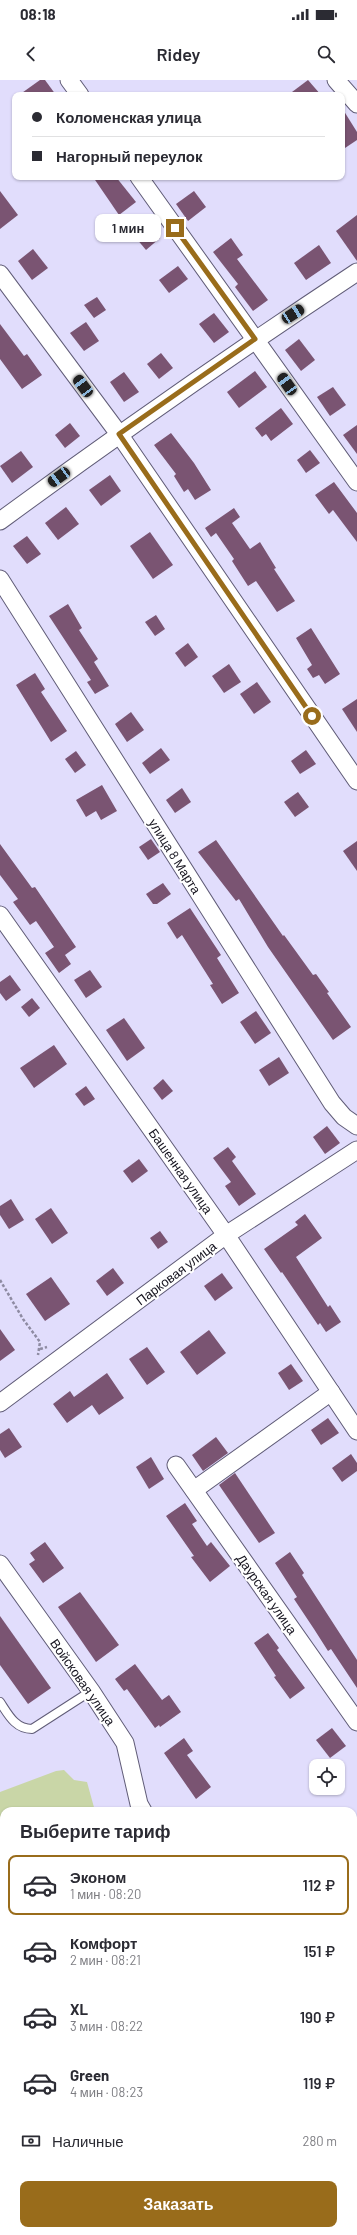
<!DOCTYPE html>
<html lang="ru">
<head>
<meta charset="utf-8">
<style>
	:root { --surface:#fff; --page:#f2f2f3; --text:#2b2b33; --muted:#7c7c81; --line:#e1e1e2; --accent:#996c1b }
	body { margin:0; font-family:Barlow,sans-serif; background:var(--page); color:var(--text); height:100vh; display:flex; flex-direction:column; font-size:15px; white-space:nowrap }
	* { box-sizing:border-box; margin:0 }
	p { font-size:13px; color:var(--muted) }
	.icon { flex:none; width:22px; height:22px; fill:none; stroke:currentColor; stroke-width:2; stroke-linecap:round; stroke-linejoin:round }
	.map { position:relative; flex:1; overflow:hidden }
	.side { position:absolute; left:0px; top:1727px; width:357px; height:428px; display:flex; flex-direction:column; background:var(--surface); border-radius:12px 12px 0 0; box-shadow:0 1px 3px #0004 }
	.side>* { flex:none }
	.banner { position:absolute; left:12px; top:12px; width:333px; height:88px; border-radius:8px; box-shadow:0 1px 3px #0004; display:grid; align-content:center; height:88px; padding:0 20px; background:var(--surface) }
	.buttons { position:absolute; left:309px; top:1679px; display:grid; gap:8px }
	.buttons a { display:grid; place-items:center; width:36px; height:36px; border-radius:8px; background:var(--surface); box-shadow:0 1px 3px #0004; font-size:20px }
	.end { position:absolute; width:18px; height:18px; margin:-9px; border:5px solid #996c1b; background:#fff; box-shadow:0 0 0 2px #fff }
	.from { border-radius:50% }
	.bubble { position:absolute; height:28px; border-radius:8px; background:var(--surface); box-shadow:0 1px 3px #0004; font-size:13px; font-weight:600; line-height:28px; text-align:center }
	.car { position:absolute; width:12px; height:24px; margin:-12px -6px; border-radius:5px; box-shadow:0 0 3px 1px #0007; background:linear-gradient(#222 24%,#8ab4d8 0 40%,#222 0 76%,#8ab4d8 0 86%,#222 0) }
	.banner b { display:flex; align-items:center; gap:14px; height:38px; font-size:15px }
	.banner b+b { border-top:1px solid var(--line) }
	.banner i { width:10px; height:10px; background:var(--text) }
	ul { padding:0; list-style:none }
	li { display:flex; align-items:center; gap:12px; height:60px; margin:0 8px 6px; padding:0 12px; border:2px solid transparent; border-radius:8px }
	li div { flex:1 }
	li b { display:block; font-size:15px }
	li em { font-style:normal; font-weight:600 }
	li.active { border-color:var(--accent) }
	li>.icon { width:36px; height:36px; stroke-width:1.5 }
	h2 { padding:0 20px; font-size:18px; line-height:48px }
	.pay { display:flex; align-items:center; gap:10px; height:44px; padding:0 20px; font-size:15px }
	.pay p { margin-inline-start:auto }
	.primary-button { display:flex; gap:8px; margin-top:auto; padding:8px 20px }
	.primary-button a { flex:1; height:46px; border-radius:8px; background:var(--accent); color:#fff; font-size:16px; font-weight:600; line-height:46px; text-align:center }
	.status { display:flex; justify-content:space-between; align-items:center; height:28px; padding:0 20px; background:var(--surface); direction:ltr }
	.status svg { height:11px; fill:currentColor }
	header { display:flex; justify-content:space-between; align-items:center; height:52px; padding:0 20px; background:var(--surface); font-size:18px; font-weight:600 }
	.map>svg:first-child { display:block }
	.green { fill:#c9d6a7 }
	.building { fill:#7a5472 }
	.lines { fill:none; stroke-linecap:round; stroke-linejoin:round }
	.lane-casing { stroke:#605c77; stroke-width:10 }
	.street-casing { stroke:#605c77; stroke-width:19 }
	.path { stroke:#8e8ba2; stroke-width:2.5; stroke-dasharray:3 2; stroke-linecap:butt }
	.lane { stroke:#fff; stroke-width:8 }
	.street { stroke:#fff; stroke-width:17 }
	.route { stroke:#996c1b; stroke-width:5 }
	.labels { text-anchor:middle; stroke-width:4; stroke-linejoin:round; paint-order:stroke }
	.street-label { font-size:13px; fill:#16141f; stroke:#fff }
</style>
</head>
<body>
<div class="status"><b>08:18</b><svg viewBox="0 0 49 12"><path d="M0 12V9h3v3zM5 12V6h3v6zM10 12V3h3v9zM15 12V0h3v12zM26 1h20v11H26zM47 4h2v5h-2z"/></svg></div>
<header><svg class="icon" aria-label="back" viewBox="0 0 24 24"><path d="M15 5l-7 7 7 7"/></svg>Ridey<svg class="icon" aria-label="search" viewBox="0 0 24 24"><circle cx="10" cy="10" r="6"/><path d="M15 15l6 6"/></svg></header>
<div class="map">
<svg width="357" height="2155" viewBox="0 0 357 2155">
	<rect width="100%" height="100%" fill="#e1ddfc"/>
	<!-- green -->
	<g class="green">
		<polygon points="64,1690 74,1700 87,1702 95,1731 4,1731 4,2143 0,2145 0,1712 56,1691"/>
		<polygon points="353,1883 357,1883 357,2155 305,2155 304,2151 353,2151"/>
		<polygon points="181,2151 262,2151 263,2155 178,2155"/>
	</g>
	<!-- building -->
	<g class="building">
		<polygon points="40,0 45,0 56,15 19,15"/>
		<polygon points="308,0 321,15 288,15"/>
		<polygon points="342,28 357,52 357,60 342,70"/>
		<polygon points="93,97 116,97 136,122 119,135"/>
		<polygon points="0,111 18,135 0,149"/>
		<polygon points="194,111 206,127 188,141 176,124"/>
		<polygon points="357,135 357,181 336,151"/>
		<polygon points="151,146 160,158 146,170 136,158"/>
		<polygon points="231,158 243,175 237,179 268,220 253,231 235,207 238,204 213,172"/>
		<polygon points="319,165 331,183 306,200 294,183"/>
		<polygon points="33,169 48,188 32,200 18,181"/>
		<polygon points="178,186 188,199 169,213 159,200"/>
		<polygon points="97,217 106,230 94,238 84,225"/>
		<polygon points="214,233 229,252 214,263 199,244"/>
		<polygon points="86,242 99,261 84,271 70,253"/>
		<polygon points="0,244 24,276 27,274 42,295 22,309 0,279"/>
		<polygon points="299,259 315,280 301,291 285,270"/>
		<polygon points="161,273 173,288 159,299 147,284"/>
		<polygon points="255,291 267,307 239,328 227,312"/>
		<polygon points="124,292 139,312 124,322 110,302"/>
		<polygon points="333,307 346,325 330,336 317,317"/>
		<polygon points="281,328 293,344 271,361 266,354 262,357 255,348"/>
		<polygon points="70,343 80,356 65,368 55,355"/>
		<polygon points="357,345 357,374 343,355"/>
		<polygon points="171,353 194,383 211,410 195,420 188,409 184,412 174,396 176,394 154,365"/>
		<polygon points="310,370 320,383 306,393 297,380"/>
		<polygon points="21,371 33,387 12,403 0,386"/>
		<polygon points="110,395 121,411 101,426 89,410"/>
		<polygon points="334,402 357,433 357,462 333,430 329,434 315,415"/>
		<polygon points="66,427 79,444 58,460 45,443"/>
		<polygon points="234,428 240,437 232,443 250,469 260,462 276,488 274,489 295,521 277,532 256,501 248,506 232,481 234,479 216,453 211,457 205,448"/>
		<polygon points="150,452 173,485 153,499 130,466"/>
		<polygon points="27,456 41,474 27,484 13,466"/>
		<polygon points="68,524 82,548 79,550 98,579 94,582 109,606 95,614 87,602 91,600 49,536"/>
		<polygon points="156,535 165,549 155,556 145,542"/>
		<polygon points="311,548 340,594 325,604 319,595 313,598 307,589 312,585 296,558"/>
		<polygon points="188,563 198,577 185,587 175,573"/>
		<polygon points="229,584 241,602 224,613 212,596"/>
		<polygon points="35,593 45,609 41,612 67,651 51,662 16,605"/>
		<polygon points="257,602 271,622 254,634 240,614"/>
		<polygon points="357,619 357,652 342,629"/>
		<polygon points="131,632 144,650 127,662 115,644"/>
		<polygon points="161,668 170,680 150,694 142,683"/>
		<polygon points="306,670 316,684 300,694 291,681"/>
		<polygon points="76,671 86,685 75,693 65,679"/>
		<polygon points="102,705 117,731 101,740 96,731 86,737 76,720"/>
		<polygon points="182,708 191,722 175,733 166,720"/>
		<polygon points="298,712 309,727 295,737 284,722"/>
		<polygon points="151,759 160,772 148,780 139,767"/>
		<polygon points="216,760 283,856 284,855 313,895 316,894 329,912 327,913 351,947 333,960 268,867 239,819 236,821 198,772"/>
		<polygon points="357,761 357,791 343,771"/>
		<polygon points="0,764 32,808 35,807 76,867 65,875 71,884 59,893 45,873 54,867 36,841 30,845 13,822 18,819 0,795"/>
		<polygon points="163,803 171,814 157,824 153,824 146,814"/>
		<polygon points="190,828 221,875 217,878 239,913 222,924 210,905 213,904 182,855 177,859 167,843"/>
		<polygon points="90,890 102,907 86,918 74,900"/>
		<polygon points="10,895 21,910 6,921 0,913 0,902"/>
		<polygon points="32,918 40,928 29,937 21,927"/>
		<polygon points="256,931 271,953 255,964 240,942"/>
		<polygon points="124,938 145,968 127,981 106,950"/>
		<polygon points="54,965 67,984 34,1008 20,988"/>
		<polygon points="279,977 289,993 269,1006 259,990"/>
		<polygon points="163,999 173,1011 162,1020 153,1008"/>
		<polygon points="86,1006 95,1019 84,1026 75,1014"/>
		<polygon points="327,1046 340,1063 325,1074 313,1057"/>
		<polygon points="228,1067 236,1077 232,1081 256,1114 239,1126 225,1106 231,1102 213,1078"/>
		<polygon points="139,1079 148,1091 132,1103 123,1091"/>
		<polygon points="11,1119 24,1140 9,1149 0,1135 0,1126"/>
		<polygon points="51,1128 68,1153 52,1164 35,1139"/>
		<polygon points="305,1134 322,1158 296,1177 328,1227 330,1225 341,1242 326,1252 320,1243 318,1245 282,1192 281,1193 264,1169 298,1145 295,1142"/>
		<polygon points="160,1151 168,1162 158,1169 150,1158"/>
		<polygon points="113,1188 124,1203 107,1216 96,1201"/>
		<polygon points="222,1193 233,1208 215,1221 204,1206"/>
		<polygon points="51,1197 70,1224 45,1241 26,1214"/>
		<polygon points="0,1249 15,1270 0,1281"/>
		<polygon points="209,1250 226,1273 197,1295 180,1272"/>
		<polygon points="147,1267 165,1292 147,1305 129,1279"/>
		<polygon points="291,1284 303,1301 289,1310 278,1293"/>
		<polygon points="107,1293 124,1318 99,1335 92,1325 67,1343 53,1324 70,1311 74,1317"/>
		<polygon points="328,1338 339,1353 321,1365 311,1350"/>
		<polygon points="9,1348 22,1367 5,1378 0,1370 0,1354"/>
		<polygon points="216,1357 228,1373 203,1391 192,1375"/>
		<polygon points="351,1374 357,1383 357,1391 342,1402 332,1388"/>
		<polygon points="151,1377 164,1399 149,1409 136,1387"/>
		<polygon points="235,1393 275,1453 259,1463 219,1405"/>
		<polygon points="185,1423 197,1441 192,1444 207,1466 211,1462 230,1486 210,1502 191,1477 194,1476 166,1436"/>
		<polygon points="45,1462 64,1488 43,1503 29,1484 35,1480 30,1473"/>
		<polygon points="290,1472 304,1493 302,1495 357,1580 357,1608 331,1569 328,1571 314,1549 294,1519 297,1517 275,1483"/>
		<polygon points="80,1512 119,1565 96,1582 58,1527"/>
		<polygon points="0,1536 51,1608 28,1624 0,1585"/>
		<polygon points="268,1553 279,1568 277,1570 305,1608 290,1619 274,1597 276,1596 254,1563"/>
		<polygon points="135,1584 162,1620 169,1615 181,1632 160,1647 159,1645 155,1648 127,1609 124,1611 115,1599"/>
		<polygon points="332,1648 346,1666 330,1678 316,1660"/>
		<polygon points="184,1658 193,1671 187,1675 211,1707 196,1719 164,1673"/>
	</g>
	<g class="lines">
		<defs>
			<g id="lane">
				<path d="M0,1622C8,1634 15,1649 32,1649L91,1611"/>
				<polyline points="97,2151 97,2155"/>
				<polyline points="37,2155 43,2151"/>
			</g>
			<g id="street">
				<polyline points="69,0 80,15"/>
				<polyline points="336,0 357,24"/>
				<polyline points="139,97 357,402"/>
				<polyline points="0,194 119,354 357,701"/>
				<path d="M0,441C117,355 236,272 357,192"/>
				<polyline points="0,499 332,1023 344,1037 357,1046"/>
				<polyline points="0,835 226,1155 357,1351"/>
				<polyline points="0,1323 226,1155 357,1070"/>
				<polyline points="176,1385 357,1642"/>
				<polyline points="194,1410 331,1312"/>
				<polyline points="0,1484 91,1611 125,1663 139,1724 143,1731"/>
				<polyline points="353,1859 357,1858"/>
				<polyline points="278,2151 279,2155"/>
			</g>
		</defs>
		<!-- lane casing -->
		<use href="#lane" class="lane-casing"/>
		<!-- street casing -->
		<use href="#street" class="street-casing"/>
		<!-- path -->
		<g class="path">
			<polyline points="0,1200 23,1239 40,1262 38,1275"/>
			<polyline points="40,1269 47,1267"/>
		</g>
		<!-- lane -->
		<use href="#lane" class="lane"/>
		<!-- street -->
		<use href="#street" class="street"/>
	</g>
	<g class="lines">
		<!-- route -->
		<polyline class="route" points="175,148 255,259 119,354 312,636"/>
	</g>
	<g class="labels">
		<!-- street labels -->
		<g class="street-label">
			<text transform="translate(175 776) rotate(58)" y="5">улица 8 Марта</text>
			<text transform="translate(181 1091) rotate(55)" y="5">Башенная улица</text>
			<text transform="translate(176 1193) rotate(-37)" y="5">Парковая улица</text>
			<text transform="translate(267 1514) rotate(55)" y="5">Даурская улица</text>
			<text transform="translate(83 1602) rotate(55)" y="5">Войсковая улица</text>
		</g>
	</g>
</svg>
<div class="buttons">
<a><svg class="icon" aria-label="locate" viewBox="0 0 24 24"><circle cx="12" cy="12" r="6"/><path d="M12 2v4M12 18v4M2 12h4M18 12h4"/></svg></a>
</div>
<i class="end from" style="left:312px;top:636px"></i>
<i class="end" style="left:175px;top:148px"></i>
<div class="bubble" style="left:95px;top:134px;width:66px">1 мин</div>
<i class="car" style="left:293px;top:234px;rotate:57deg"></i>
<i class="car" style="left:287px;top:304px;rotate:325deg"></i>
<i class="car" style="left:83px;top:306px;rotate:323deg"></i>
<i class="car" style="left:59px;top:397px;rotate:234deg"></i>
<div class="banner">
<b><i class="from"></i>Коломенская улица</b>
<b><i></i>Нагорный переулок</b>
</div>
<section class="side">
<h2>Выберите тариф</h2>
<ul>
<li class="active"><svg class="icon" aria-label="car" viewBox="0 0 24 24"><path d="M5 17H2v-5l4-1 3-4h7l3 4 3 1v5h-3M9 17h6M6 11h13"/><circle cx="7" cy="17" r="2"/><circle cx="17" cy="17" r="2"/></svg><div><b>Эконом</b><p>1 мин · 08:20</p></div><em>112 ₽</em></li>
<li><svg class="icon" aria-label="car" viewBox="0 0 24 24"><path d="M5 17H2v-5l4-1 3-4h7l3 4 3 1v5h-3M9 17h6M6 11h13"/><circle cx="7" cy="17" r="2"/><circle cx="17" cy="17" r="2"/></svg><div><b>Комфорт</b><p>2 мин · 08:21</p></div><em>151 ₽</em></li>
<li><svg class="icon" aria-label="car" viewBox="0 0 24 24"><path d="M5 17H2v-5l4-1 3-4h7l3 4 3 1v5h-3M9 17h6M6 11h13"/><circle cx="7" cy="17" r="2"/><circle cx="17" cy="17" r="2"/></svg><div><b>XL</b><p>3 мин · 08:22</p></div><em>190 ₽</em></li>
<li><svg class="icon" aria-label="car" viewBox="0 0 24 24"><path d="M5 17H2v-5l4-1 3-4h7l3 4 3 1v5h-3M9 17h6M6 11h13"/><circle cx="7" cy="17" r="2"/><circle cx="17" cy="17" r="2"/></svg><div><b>Green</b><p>4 мин · 08:23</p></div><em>119 ₽</em></li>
</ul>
<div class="pay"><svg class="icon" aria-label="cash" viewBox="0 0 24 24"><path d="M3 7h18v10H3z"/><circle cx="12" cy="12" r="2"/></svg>Наличные<p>280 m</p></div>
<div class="primary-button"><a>Заказать</a></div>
</section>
</div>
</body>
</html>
